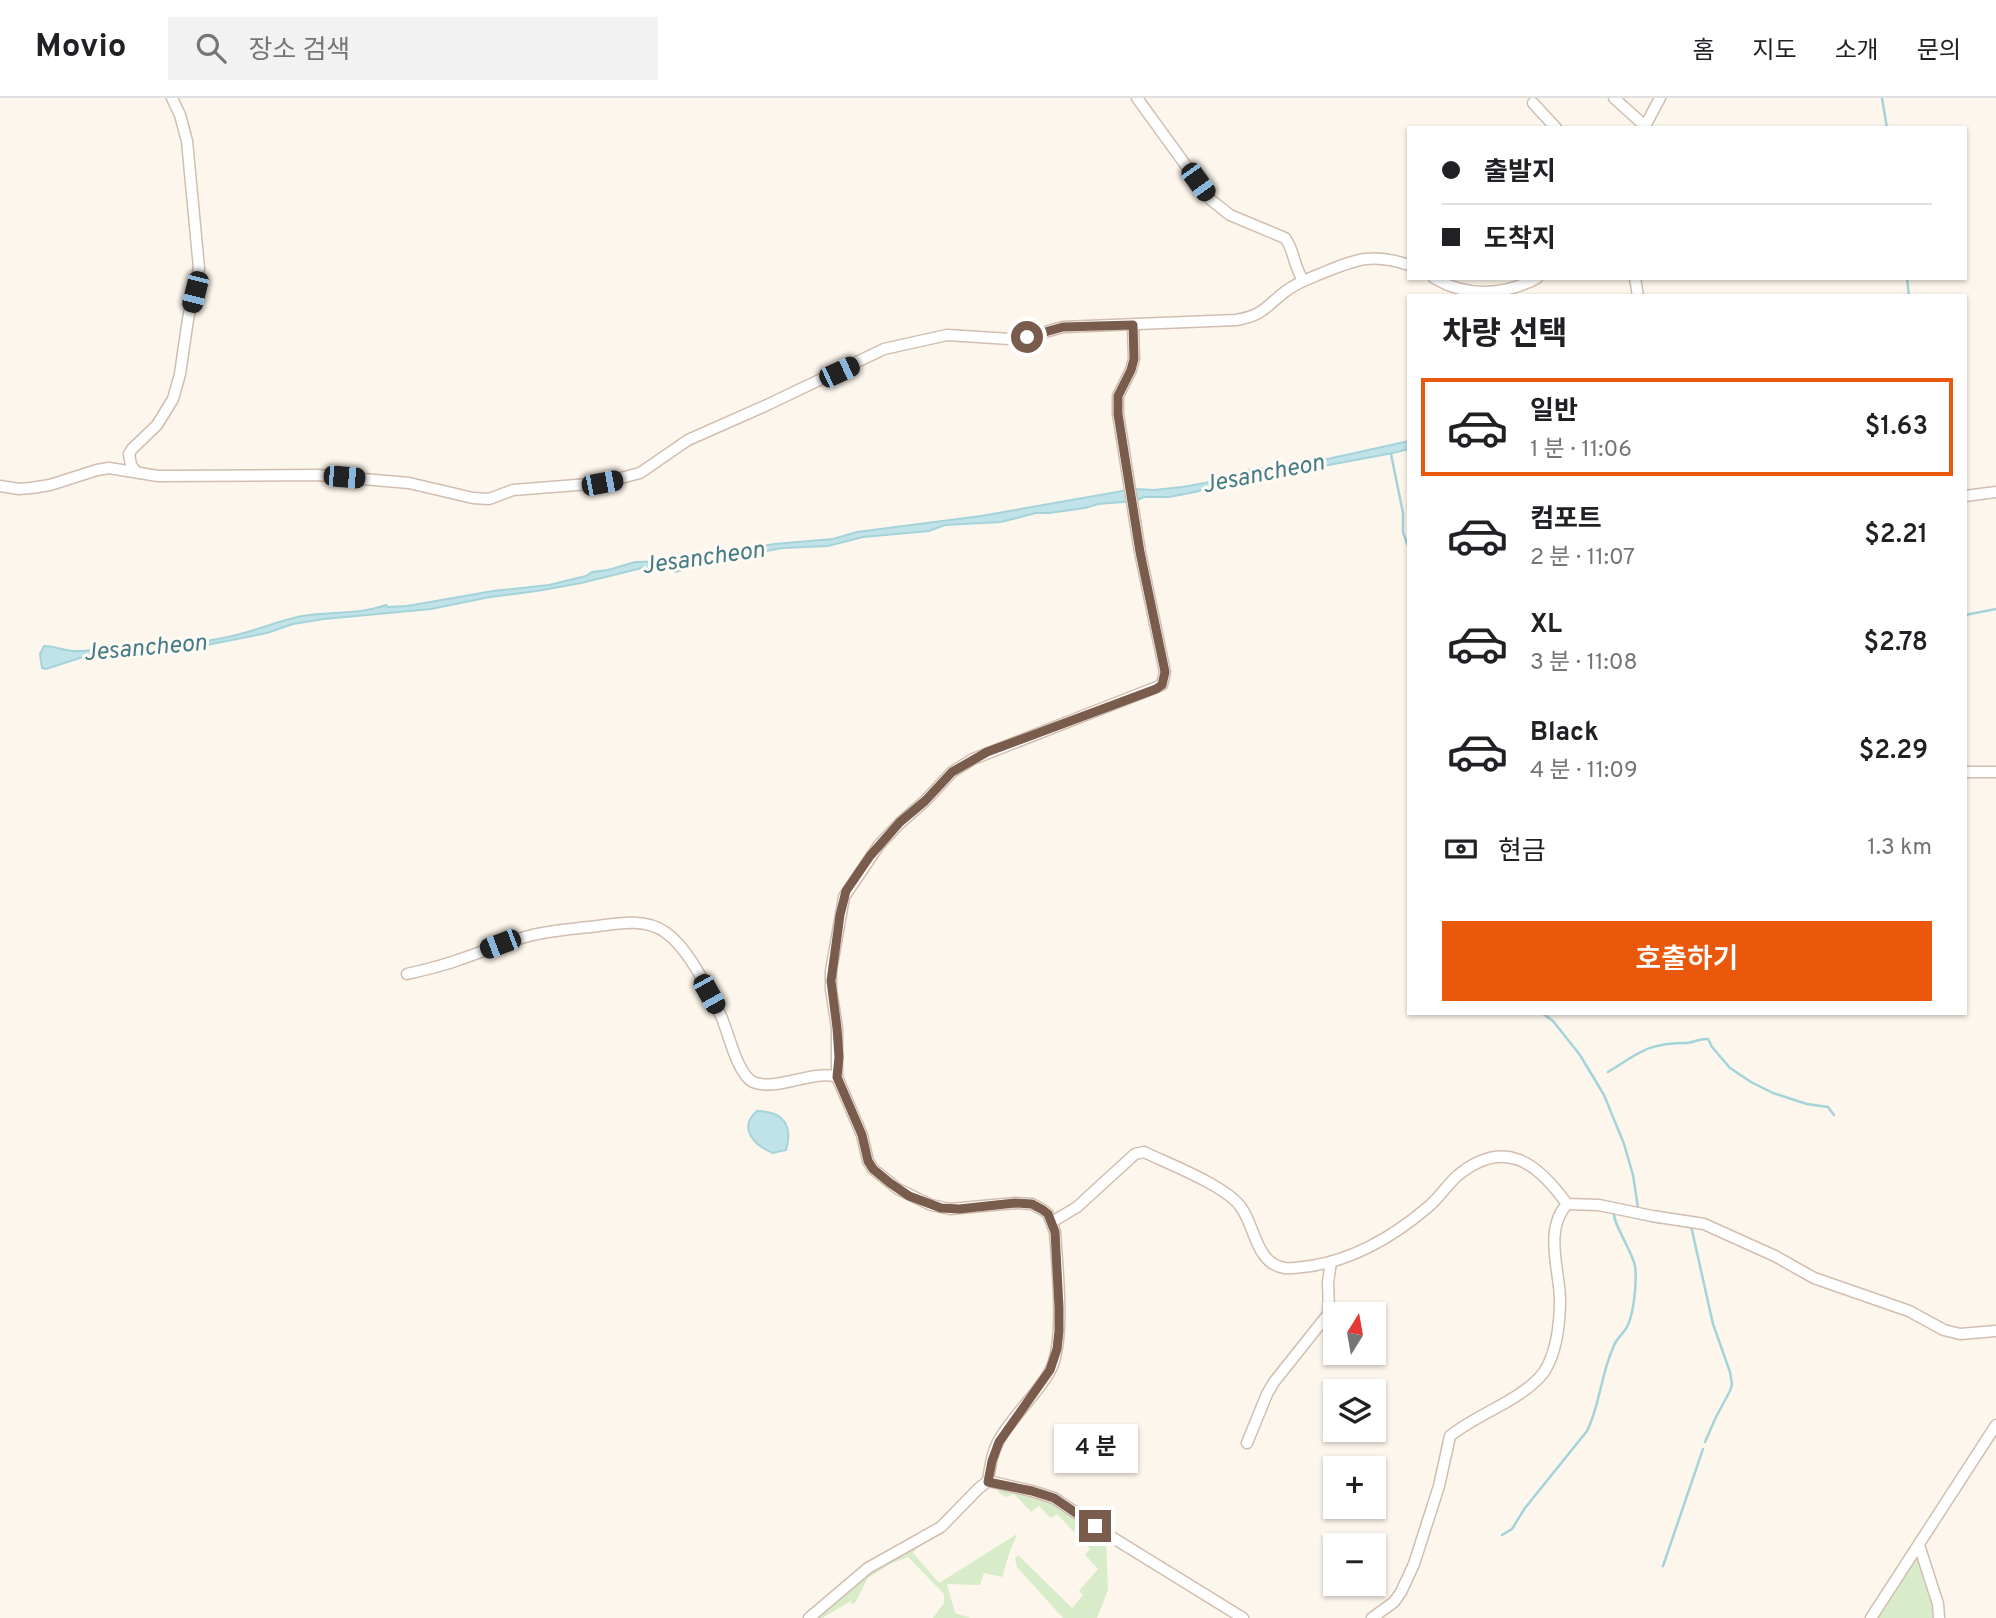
<!DOCTYPE html>
<html lang="ko">
<head>
<meta charset="utf-8">
<style>
	:root { --surface:#fff; --page:#f2f2f2; --text:#202124; --muted:#757577; --line:#e0e0e0; --accent:#ea580c }
	body { margin:0; font-family:Overpass,"Noto Sans KR",sans-serif; background:var(--page); color:var(--text); height:100vh; display:flex; flex-direction:column; font-size:26px; white-space:nowrap }
	* { box-sizing:border-box; margin:0 }
	p { font-size:23px; color:var(--muted) }
	.icon { flex:none; width:38px; height:38px; fill:none; stroke:currentColor; stroke-width:2; stroke-linecap:round; stroke-linejoin:round }
	.map { position:relative; flex:1; overflow:hidden }
	.side { position:absolute; left:1407px; top:196px; width:560px; height:721px; display:flex; flex-direction:column; background:var(--surface); border-radius:0px; box-shadow:0 2px 5px #0004 }
	.side>* { flex:none }
	.top-card { position:absolute; left:1407px; top:28px; width:560px; height:154px; border-radius:0px; box-shadow:0 2px 5px #0004; display:grid; align-content:center; height:154px; padding:0 35px; background:var(--surface) }
	.needle { width:46px; rotate:11deg }
	.controls { position:absolute; left:1323px; top:1204px; display:grid; gap:14px }
	.controls a { display:grid; place-items:center; width:63px; height:63px; border-radius:0px; background:var(--surface); box-shadow:0 2px 5px #0004; font-size:35px }
	.end { position:absolute; width:32px; height:32px; margin:-16px; border:9px solid #7a5c4d; background:#fff; box-shadow:0 0 0 4px #fff }
	.from { border-radius:50% }
	.bubble { position:absolute; height:49px; border-radius:0px; background:var(--surface); box-shadow:0 2px 5px #0004; font-size:23px; font-weight:600; line-height:49px; text-align:center }
	.car { position:absolute; width:21px; height:42px; margin:-21px -10px; border-radius:9px; box-shadow:0 0 5px 2px #0007; background:linear-gradient(#222 24%,#8ab4d8 0 40%,#222 0 76%,#8ab4d8 0 86%,#222 0) }
	.top-card b { display:flex; align-items:center; gap:24px; height:66px; font-size:26px }
	.top-card b+b { border-top:2px solid var(--line) }
	.top-card i { width:18px; height:18px; background:var(--text) }
	ul { padding:0; list-style:none }
	li { display:flex; align-items:center; gap:21px; height:98px; margin:0 14px 10px; padding:0 21px; border:4px solid transparent; border-radius:0px }
	li div { flex:1 }
	li b { display:block; font-size:26px }
	li em { font-style:normal; font-weight:600 }
	li.active { border-color:var(--accent) }
	li>.icon { width:63px; height:63px; stroke-width:1.5 }
	h2 { padding:0 35px; font-size:32px; line-height:84px }
	.pay { display:flex; align-items:center; gap:18px; height:77px; padding:0 35px; font-size:26px }
	.pay p { margin-inline-start:auto }
	.cta { display:flex; gap:14px; margin-top:auto; padding:14px 35px }
	.cta a { flex:1; height:80px; border-radius:0px; background:var(--accent); color:#fff; font-size:28px; font-weight:600; line-height:80px; text-align:center }
	header { display:flex; align-items:center; gap:42px; box-sizing:border-box; height:98px; padding:0 35px; background:var(--surface); border-bottom:2px solid var(--line) }
	header strong { font-size:33px }
	nav { display:flex; gap:38px; margin-inline-start:auto; font-size:24px }
	.search { width:490px; height:63px; background:var(--page); display:flex; align-items:center; gap:18px; box-sizing:border-box; padding:0 24px; border-radius:0px; color:var(--muted); font-size:26px }
	.map>svg:first-child { display:block }
	.green { fill:#d8ecc9 }
	.water { fill:#bfe3e8; stroke:#a5d3da; stroke-width:2 }
	.lines { fill:none; stroke-linecap:round; stroke-linejoin:round }
	.stream { stroke:#a5d3da; stroke-width:2.5 }
	.minor-casing { stroke:#d1beb0; stroke-width:13 }
	.minor { stroke:#fff; stroke-width:10 }
	.route { stroke:#7a5c4d; stroke-width:9 }
	.labels { text-anchor:middle; stroke-width:6; stroke-linejoin:round; paint-order:stroke }
	.water-label { font-size:24px; font-style:italic; fill:#437c86; stroke:#fffaf3 }
</style>
</head>
<body>
<header>
<strong>Movio</strong>
<div class="search"><svg class="icon" aria-label="search" viewBox="0 0 24 24"><circle cx="10" cy="10" r="6"/><path d="M15 15l6 6"/></svg>장소 검색</div>
<nav><a>홈</a><a>지도</a><a>소개</a><a>문의</a></nav>
</header>
<div class="map">
<svg width="1996" height="1520" viewBox="0 0 1996 1520">
	<rect width="100%" height="100%" fill="#fdf6ec"/>
	<!-- green -->
	<g class="green">
		<polygon points="996,1387 1053,1402 1106,1439 1108,1492 1097,1520 1063,1520 1017,1469 1015,1461 1018,1457 1072,1510 1083,1497 1079,1493 1098,1471 1085,1457 1090,1451 1057,1416 1051,1420 1039,1408 1031,1414 1014,1396 1006,1399 999,1395"/>
		<polygon points="1017,1436 1010,1453 1002,1479 984,1475 980,1487 947,1486 955,1515 971,1520 933,1520 944,1505 944,1496 908,1459 890,1466 868,1480 855,1505 851,1506 851,1503 822,1520 813,1520 861,1478 923,1443 913,1455 939,1485"/>
		<polygon points="1919,1456 1937,1520 1874,1520"/>
	</g>
	<!-- water -->
	<g class="water">
		<path d="M1409,343V351L1393,355L1291,374L1255,377L1195,394L1169,399H1144L1135,403L1098,406L1085,410L1049,415H1036L1001,424L945,427L929,433L863,439L828,448L783,450L716,462L676,474L662,470H642L581,485L537,493L490,499L431,511L324,521L293,526L267,535L182,552L139,555L130,557H89L46,571L42,570L40,556L44,548C54,548 65,553 76,553C86,554 97,550 107,550C151,547 197,548 240,536C260,531 281,522 302,518C329,513 359,517 386,507L388,509L407,508L493,493L549,487L586,478L592,474L608,472L635,464L674,463L685,465L724,455L774,446L833,441L857,434L981,418L1134,391L1154,392L1182,389L1205,385L1252,371L1282,369L1323,362Z"/>
		<path d="M757,1013C784,1013 793,1028 786,1052L773,1055C755,1048 737,1030 757,1013Z"/>
	</g>
	<g class="lines">
		<!-- stream -->
		<g class="stream">
			<polyline points="1882,0 1887,30"/>
			<polyline points="1907,180 1909,198"/>
			<polyline points="1391,356 1403,415 1403,434 1409,451"/>
			<polyline points="1965,517 1996,511"/>
			<polyline points="1542,915 1553,923 1580,957 1604,997 1624,1046 1633,1077 1638,1110"/>
			<path d="M1608,974C1639,955 1647,945 1686,945C1693,945 1700,940 1708,941L1712,949L1730,970L1751,984L1773,995L1807,1006L1828,1009L1834,1017"/>
			<polyline points="1637,1120 1661,1125"/>
			<polyline points="1691,1128 1713,1226 1730,1274 1732,1286 1730,1293 1716,1319 1705,1344"/>
			<path d="M1502,1437L1512,1431L1525,1410L1587,1333C1600,1307 1601,1276 1613,1250C1615,1242 1621,1238 1625,1232C1634,1220 1637,1183 1635,1168C1632,1152 1612,1125 1614,1114"/>
			<polyline points="1663,1468 1703,1351"/>
		</g>
		<defs>
			<g id="minor">
				<path d="M1137,0L1211,102L1230,117L1285,140C1294,151 1293,167 1303,182"/>
				<polyline points="1614,0 1645,28"/>
				<polyline points="1533,5 1556,30"/>
				<polyline points="1644,30 1660,0"/>
				<path d="M1434,180C1466,199 1504,198 1537,180"/>
				<polyline points="1635,180 1638,198"/>
				<polyline points="136,374 131,367 129,356 132,351 157,327 173,301 180,276 188,221 199,170 187,43 180,17 172,0"/>
				<path d="M0,388L19,391L31,390L50,387L97,372L109,370L158,378L317,377L409,385L473,400L489,401L513,392L602,385L640,375L688,342L767,307L884,251L947,237L1010,241L1027,239L1063,229L1236,222C1264,217 1265,209 1286,193C1296,185 1308,181 1320,176C1355,162 1370,154 1409,167"/>
				<polyline points="1965,398 1996,394"/>
				<polyline points="1965,674 1996,674"/>
				<path d="M407,876C424,872 442,868 458,862C482,854 505,844 529,838C551,832 575,831 598,828C619,825 646,820 665,834C689,850 708,892 721,918C728,933 737,976 753,984C776,994 814,971 837,979L862,1037L868,1063L873,1071L898,1091L931,1107L950,1111L1015,1105L1032,1106L1043,1112L1048,1116L1055,1134C1057,1169 1066,1243 1050,1273C1036,1298 1013,1317 999,1342C992,1355 990,1369 988,1383"/>
				<polyline points="837,979 837,930 831,891 831,873 844,799 879,747 900,725 925,703 952,674 973,661 1162,587 1165,574 1140,454 1118,316 1118,298 1131,272 1134,261 1133,227"/>
				<path d="M1052,1124L1077,1109L1135,1056L1144,1054C1169,1066 1224,1087 1240,1108C1255,1126 1255,1166 1285,1170C1293,1171 1302,1169 1311,1168C1356,1161 1394,1138 1428,1109C1439,1100 1447,1087 1457,1078C1504,1039 1537,1064 1567,1106L1599,1107L1652,1118L1704,1126L1775,1158L1814,1180L1909,1213L1944,1232L1960,1236L1996,1233"/>
				<polyline points="1247,1345 1267,1296 1274,1284 1329,1215 1328,1184 1331,1164"/>
				<polyline points="1919,1447 1938,1506 1939,1520"/>
				<polyline points="809,1520 868,1470 941,1429 978,1391 988,1383 1032,1393 1054,1400 1110,1438 1243,1520"/>
				<path d="M1372,1520L1394,1504L1401,1494L1414,1466L1439,1388L1450,1338C1477,1316 1524,1301 1544,1274C1557,1254 1560,1223 1560,1200C1559,1171 1544,1131 1567,1106"/>
				<polyline points="1871,1520 1996,1327"/>
			</g>
		</defs>
		<!-- minor casing -->
		<use href="#minor" class="minor-casing"/>
		<!-- minor -->
		<use href="#minor" class="minor"/>
	</g>
	<g class="lines">
		<!-- route -->
		<polyline class="route" points="1027,239 1063,229 1133,227 1134,261 1131,272 1118,298 1118,316 1140,454 1165,574 1162,587 1156,591 987,654 952,674 925,703 900,724 870,758 846,793 840,817 831,883 837,930 839,959 837,979 862,1037 868,1063 873,1071 890,1085 909,1098 941,1110 959,1111 1015,1105 1032,1106 1043,1112 1048,1116 1055,1134 1059,1209 1059,1233 1057,1251 1050,1272 999,1344 992,1363 988,1384 1032,1393 1054,1400 1095,1428"/>
	</g>
	<g class="labels">
		<!-- water labels -->
		<g class="water-label">
			<text transform="translate(1263 375) rotate(-11)" y="8">Jesancheon</text>
			<text transform="translate(703 459) rotate(-8)" y="8">Jesancheon</text>
			<text transform="translate(145 549) rotate(-5)" y="8">Jesancheon</text>
		</g>
	</g>
</svg>
<div class="controls">
<a><svg class="needle" viewBox="-14 -14 28 28"><path d="M0-13l5 13h-10z" fill="#e53935"/><path d="M0 13l5-13h-10z" fill="#757577"/></svg></a>
<a><svg class="icon" aria-label="layers" viewBox="0 0 24 24"><path d="M12 4l9 5-9 5-9-5zM3 14l9 5 9-5"/></svg></a>
<a>+</a>
<a>−</a>
</div>
<i class="end from" style="left:1027px;top:239px"></i>
<i class="end" style="left:1095px;top:1428px"></i>
<div class="bubble" style="left:1054px;top:1326px;width:84px">4 분</div>
<i class="car" style="left:1198px;top:84px;rotate:144deg"></i>
<i class="car" style="left:195px;top:194px;rotate:194deg"></i>
<i class="car" style="left:839px;top:274px;rotate:65deg"></i>
<i class="car" style="left:344px;top:379px;rotate:95deg"></i>
<i class="car" style="left:602px;top:385px;rotate:79deg"></i>
<i class="car" style="left:500px;top:846px;rotate:249deg"></i>
<i class="car" style="left:709px;top:896px;rotate:151deg"></i>
<div class="top-card">
<b><i class="from"></i>출발지</b>
<b><i></i>도착지</b>
</div>
<section class="side">
<h2>차량 선택</h2>
<ul>
<li class="active"><svg class="icon" aria-label="car" viewBox="0 0 24 24"><path d="M5 17H2v-5l4-1 3-4h7l3 4 3 1v5h-3M9 17h6M6 11h13"/><circle cx="7" cy="17" r="2"/><circle cx="17" cy="17" r="2"/></svg><div><b>일반</b><p>1 분 · 11:06</p></div><em>$1.63</em></li>
<li><svg class="icon" aria-label="car" viewBox="0 0 24 24"><path d="M5 17H2v-5l4-1 3-4h7l3 4 3 1v5h-3M9 17h6M6 11h13"/><circle cx="7" cy="17" r="2"/><circle cx="17" cy="17" r="2"/></svg><div><b>컴포트</b><p>2 분 · 11:07</p></div><em>$2.21</em></li>
<li><svg class="icon" aria-label="car" viewBox="0 0 24 24"><path d="M5 17H2v-5l4-1 3-4h7l3 4 3 1v5h-3M9 17h6M6 11h13"/><circle cx="7" cy="17" r="2"/><circle cx="17" cy="17" r="2"/></svg><div><b>XL</b><p>3 분 · 11:08</p></div><em>$2.78</em></li>
<li><svg class="icon" aria-label="car" viewBox="0 0 24 24"><path d="M5 17H2v-5l4-1 3-4h7l3 4 3 1v5h-3M9 17h6M6 11h13"/><circle cx="7" cy="17" r="2"/><circle cx="17" cy="17" r="2"/></svg><div><b>Black</b><p>4 분 · 11:09</p></div><em>$2.29</em></li>
</ul>
<div class="pay"><svg class="icon" aria-label="cash" viewBox="0 0 24 24"><path d="M3 7h18v10H3z"/><circle cx="12" cy="12" r="2"/></svg>현금<p>1.3 km</p></div>
<div class="cta"><a>호출하기</a></div>
</section>
</div>
</body>
</html>
